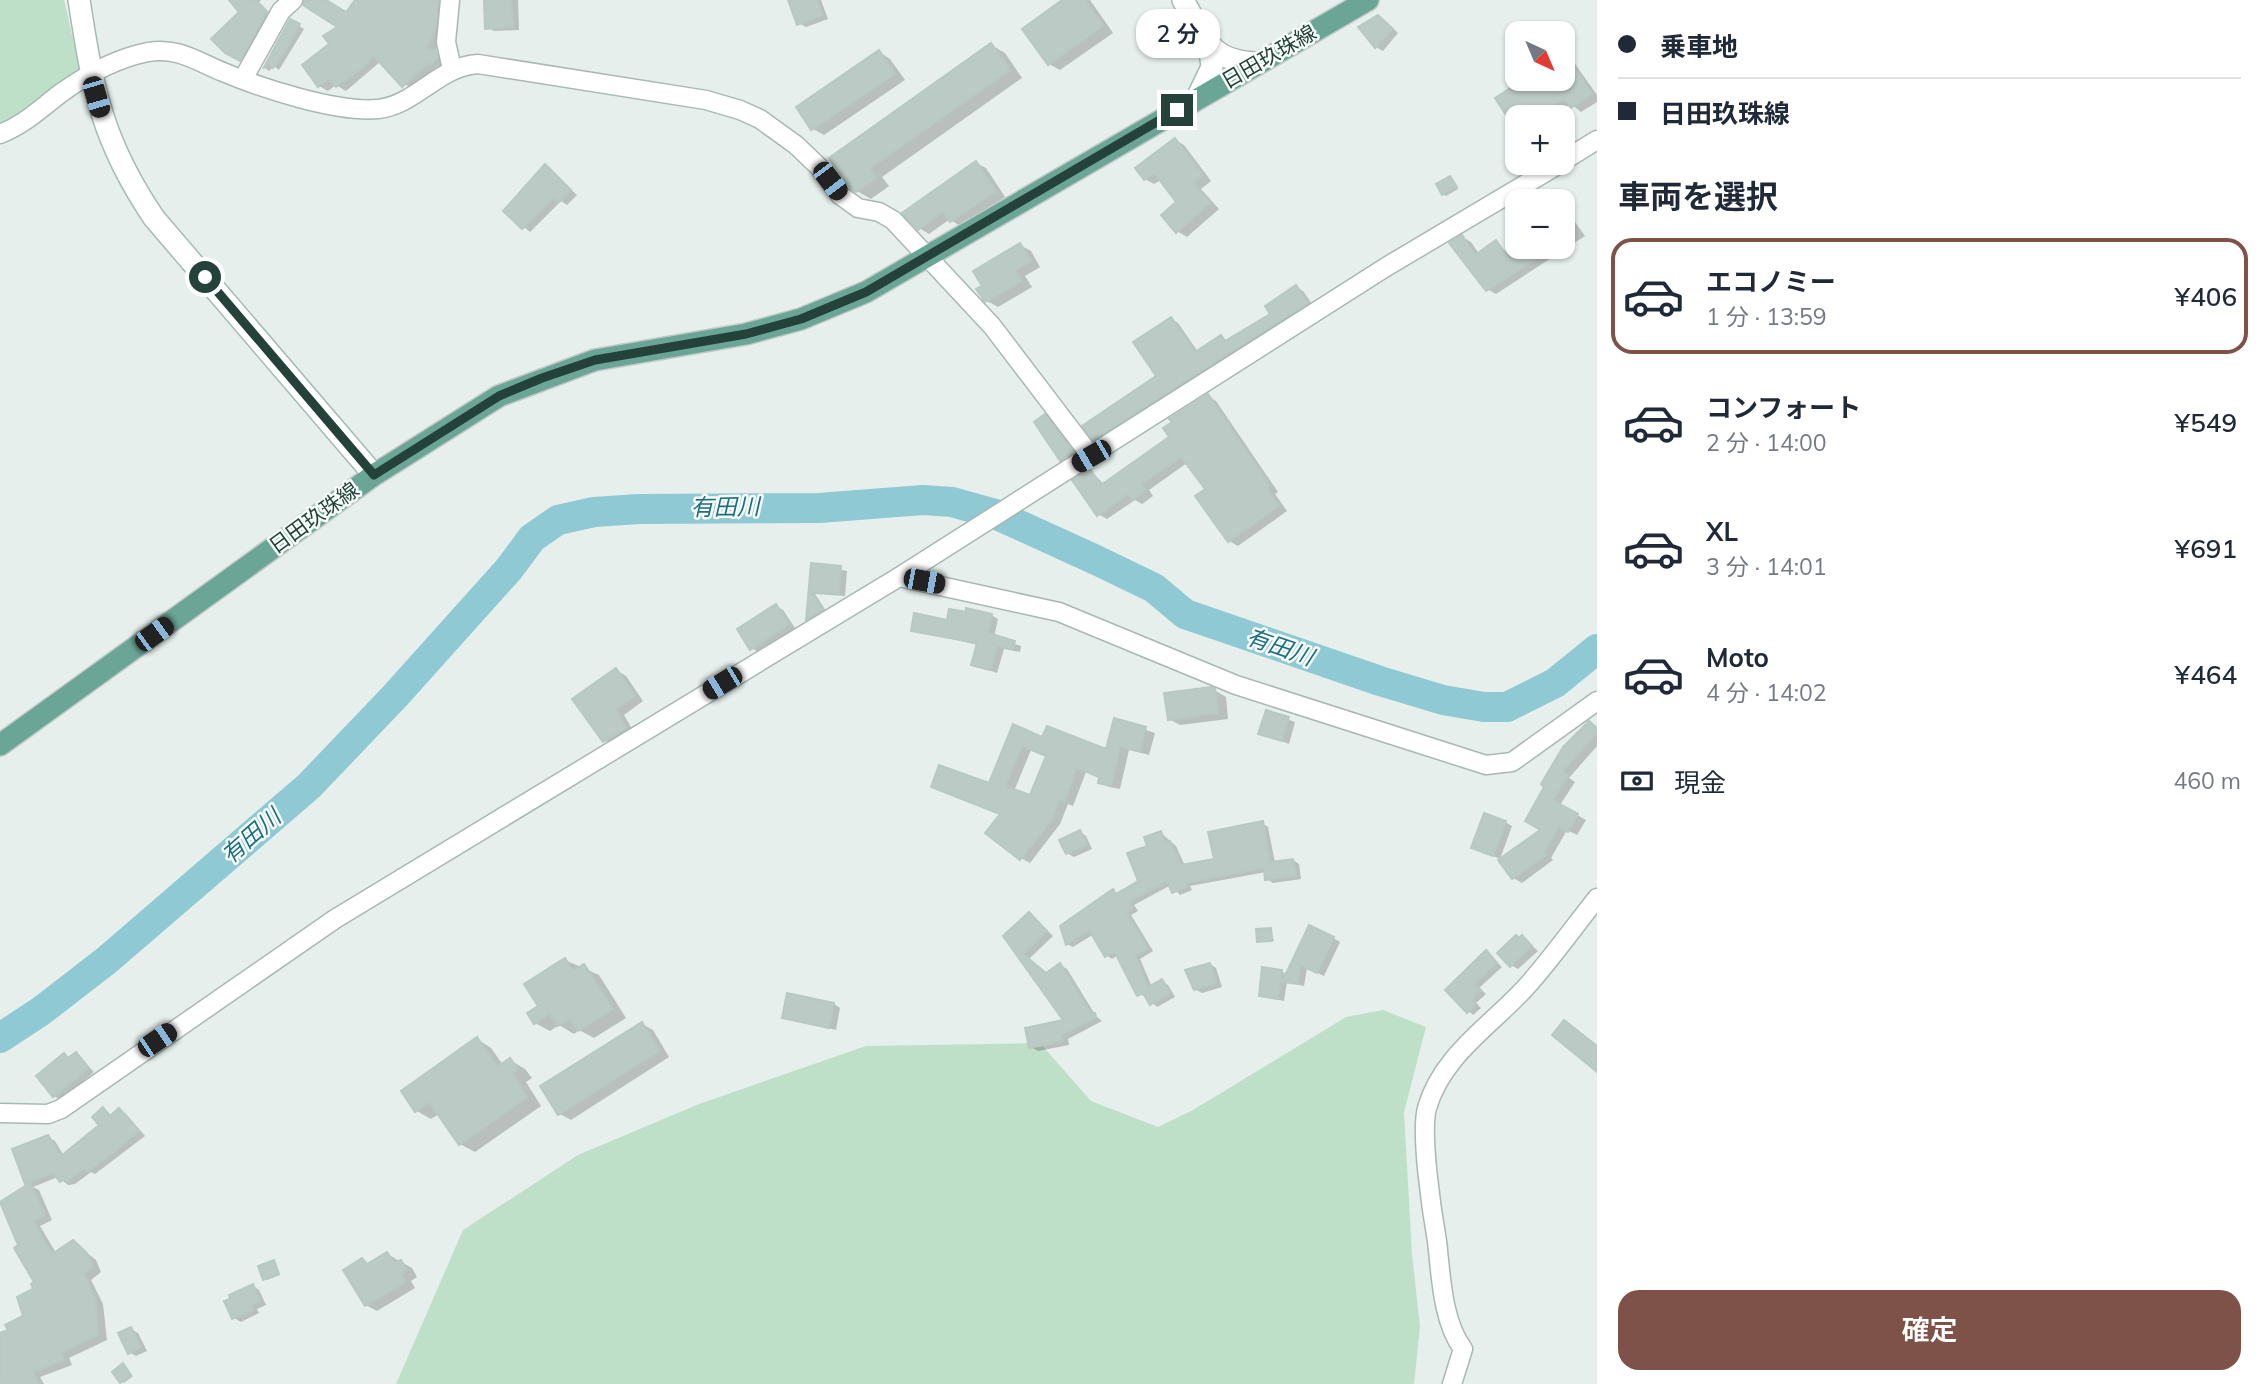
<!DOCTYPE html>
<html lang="ja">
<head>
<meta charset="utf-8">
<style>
	:root { --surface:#fff; --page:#f2f2f3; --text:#1f2937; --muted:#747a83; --line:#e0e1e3; --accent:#7f5249 }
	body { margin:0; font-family:Mulish,"Noto Sans JP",sans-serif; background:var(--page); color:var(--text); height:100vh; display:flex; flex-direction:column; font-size:26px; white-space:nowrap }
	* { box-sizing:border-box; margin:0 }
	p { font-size:23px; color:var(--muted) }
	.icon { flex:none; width:38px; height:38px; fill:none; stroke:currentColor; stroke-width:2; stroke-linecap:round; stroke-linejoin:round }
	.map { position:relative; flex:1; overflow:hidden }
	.panel { display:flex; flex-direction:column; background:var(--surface); width:665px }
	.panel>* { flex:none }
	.guide { display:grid; align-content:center; height:154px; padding:0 21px; background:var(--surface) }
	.needle { width:46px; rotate:136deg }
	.controls { position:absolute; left:1505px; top:21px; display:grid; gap:14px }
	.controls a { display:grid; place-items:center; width:70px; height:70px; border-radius:14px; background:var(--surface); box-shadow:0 2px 5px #0004; font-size:35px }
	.end { position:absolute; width:32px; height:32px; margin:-16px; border:9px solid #24423a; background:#fff; box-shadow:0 0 0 4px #fff }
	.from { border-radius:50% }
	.bubble { position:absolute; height:49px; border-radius:21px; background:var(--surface); box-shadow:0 2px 5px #0004; font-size:23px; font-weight:600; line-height:49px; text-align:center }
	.car { position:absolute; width:21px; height:42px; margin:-21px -10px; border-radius:9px; box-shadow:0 0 5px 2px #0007; background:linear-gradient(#222 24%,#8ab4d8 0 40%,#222 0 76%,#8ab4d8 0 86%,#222 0) }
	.guide b { display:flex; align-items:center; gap:24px; height:66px; font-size:26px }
	.guide b+b { border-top:2px solid var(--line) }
	.guide i { width:18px; height:18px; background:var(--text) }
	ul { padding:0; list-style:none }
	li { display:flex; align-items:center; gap:21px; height:116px; margin:0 14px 10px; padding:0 7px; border:4px solid transparent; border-radius:21px }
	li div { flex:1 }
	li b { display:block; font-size:26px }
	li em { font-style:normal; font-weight:600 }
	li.selected { border-color:var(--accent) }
	li>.icon { width:63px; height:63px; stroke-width:1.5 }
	h2 { padding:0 21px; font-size:32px; line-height:84px }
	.pay { display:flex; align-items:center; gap:18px; height:77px; padding:0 21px; font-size:26px }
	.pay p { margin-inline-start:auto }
	.primary-button { display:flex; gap:14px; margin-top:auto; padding:14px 21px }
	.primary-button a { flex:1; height:80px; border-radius:21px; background:var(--accent); color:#fff; font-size:28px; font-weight:600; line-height:80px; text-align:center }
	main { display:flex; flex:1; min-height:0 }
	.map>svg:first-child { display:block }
	.green { fill:#bfe0c8 }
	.shadow { fill:#0003; fill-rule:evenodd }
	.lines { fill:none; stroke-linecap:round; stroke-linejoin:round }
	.river { stroke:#8ec9d4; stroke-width:30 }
	.building { fill:#bbcac4; stroke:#b8c9c2; stroke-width:2; fill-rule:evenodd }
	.street-casing { stroke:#a8b8b2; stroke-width:21 }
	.secondary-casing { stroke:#a4bbb3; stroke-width:24 }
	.primary-casing { stroke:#c2cac8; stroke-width:24 }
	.street { stroke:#fff; stroke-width:18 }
	.secondary { stroke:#fff; stroke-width:21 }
	.primary { stroke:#6aa596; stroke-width:21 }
	.route { stroke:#24423a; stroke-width:9 }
	.labels { text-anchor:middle; stroke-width:5; stroke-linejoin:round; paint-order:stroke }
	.street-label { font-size:21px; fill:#24423a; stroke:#f7fbf9 }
	.water-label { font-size:23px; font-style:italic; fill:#1c6f80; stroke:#f7fbf9 }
</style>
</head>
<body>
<main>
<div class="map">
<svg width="1597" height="1384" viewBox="0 0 1597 1384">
	<rect width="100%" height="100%" fill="#e6efeb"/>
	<!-- green -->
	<g class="green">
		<polygon points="0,0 64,0 80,69 13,121 0,124"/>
		<polygon points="1383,1010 1426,1027 1404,1112 1412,1254 1420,1327 1414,1384 396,1384 463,1230 578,1155 699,1104 866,1046 1040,1043 1091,1101 1158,1127 1193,1110 1346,1017"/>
	</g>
	<!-- shadow -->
	<g class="shadow">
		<polygon points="231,0 261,0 259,2 276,19 251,65 226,52 241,13"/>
		<polygon points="311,0 324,0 347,14 357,0 451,0 444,33 435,52 445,58 446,63 440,69 437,67 412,90 381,61 346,91 336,85 328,91 319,86 340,27"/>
		<polygon points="491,0 518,0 519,30 494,31 487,27"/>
		<polygon points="790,0 821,0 828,19 806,27 799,23"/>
		<polygon points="1065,0 1090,0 1113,33 1060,70 1049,64 1024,29"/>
		<polygon points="290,21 304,29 279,70 274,66 269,71 265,68"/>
		<polygon points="1385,21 1398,33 1383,51 1376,47"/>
		<polygon points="991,45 1005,53 1022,78 882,177 889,186 871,199 857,191 831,158"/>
		<polygon points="1563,47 1597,95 1597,102 1581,112 1571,104 1552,117 1517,117 1517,129 1497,99 1523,82 1521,79 1563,79"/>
		<polygon points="879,52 890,59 905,80 824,135 813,129"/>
		<polygon points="1517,62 1517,74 1512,65"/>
		<polygon points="1175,140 1184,145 1211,181 1201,189 1219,209 1187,237 1177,231 1178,203 1161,180 1154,184 1145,179"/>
		<polygon points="976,163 986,168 1005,197 961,227 950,219 929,234 919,228"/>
		<polygon points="545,166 577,195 567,205 561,201 530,232 506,211"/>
		<polygon points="1450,178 1458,189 1446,196 1443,194"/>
		<polygon points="1566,217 1575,222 1585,236 1496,294 1487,289 1462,237 1471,242 1479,254 1496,242 1510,256 1523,247 1563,247 1563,219"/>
		<polygon points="1020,245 1031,251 1040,267 1025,276 1032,287 998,307 987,301"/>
		<polygon points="1296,287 1303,291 1314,307 1101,443 1094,439 1158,376 1171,319 1178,323 1198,352 1221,337 1229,341 1272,315"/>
		<polygon points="1208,396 1216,401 1278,492 1275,494 1287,511 1238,546 1229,541 1207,489 1187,463 1149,490 1153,496 1142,504 1135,500 1107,519 1098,514 1090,471 1104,484 1171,438"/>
		<polygon points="1045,416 1052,420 1079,457 1068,464 1061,460"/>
		<polygon points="812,565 847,571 845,596 815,594 828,614 813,622 808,619"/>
		<polygon points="776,606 783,610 795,628 758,652 752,648"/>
		<polygon points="991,615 998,619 994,637 1021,646 1020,652 1004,649 997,673 973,664 978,645 913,630"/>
		<polygon points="616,670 626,676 643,701 624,715 635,734 614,746 604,740"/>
		<polygon points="1214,690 1226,697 1228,719 1180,725 1169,719"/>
		<polygon points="1267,712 1295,722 1289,744 1260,733"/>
		<path d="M1115,720L1155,733L1149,755L1129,750L1120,789L1109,787L1100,782L1101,778L1086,772L1073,806L1068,804L1060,824L1030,863L1021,858L1002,815L933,787L990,786L1013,726L1043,740L1107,752ZM1031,750L1048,756L1031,797L1014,791Z"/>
		<polygon points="1589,723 1597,727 1597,746 1569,778 1575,782 1560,805 1586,820 1577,835 1567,830 1551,858 1553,860 1522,883 1513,878 1500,860 1543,829 1528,821"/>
		<polygon points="1505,822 1512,826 1500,859 1473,847"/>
		<polygon points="1262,823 1268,827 1275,863 1293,860 1299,864 1301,879 1273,883 1267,879 1266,872 1190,886 1192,890 1180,895 1171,885 1134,905 1138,911 1131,915 1153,951 1140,959 1152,987 1162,981 1168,985 1175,997 1157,1007 1147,997 1138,994 1118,955 1112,959 1106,955 1094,934 1073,947 1067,944 1113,891 1119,894 1140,882 1149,847 1161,833 1176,846 1185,866 1216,861"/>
		<polygon points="1080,832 1086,836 1092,849 1074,857 1067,853"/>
		<polygon points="1030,914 1053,936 1029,959 1047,974 1060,965 1067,969 1096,1016 1102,1021 1068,1039 1069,1045 1038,1051 1031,1047 1066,1021 1006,936"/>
		<polygon points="1271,930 1274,941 1259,941"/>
		<polygon points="1522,937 1538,951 1518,969 1511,965"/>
		<polygon points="1333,938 1340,942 1324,976 1307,968 1304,986 1287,982 1284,1001 1260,996 1281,971 1287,975"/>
		<polygon points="1486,952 1502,967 1479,988 1486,994 1476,1003 1481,1008 1473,1015 1448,990"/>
		<polygon points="565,960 599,975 626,1018 594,1038 579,1030 574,1034 559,1025 550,1031 535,1023"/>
		<polygon points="1210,964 1216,968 1222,987 1202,993 1195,989"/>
		<polygon points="834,1004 840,1008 836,1030 784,1017"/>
		<polygon points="642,1024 653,1030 669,1057 571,1120 560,1114"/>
		<polygon points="477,1039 491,1048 503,1065 510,1060 525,1069 532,1078 526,1082 541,1106 475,1152 460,1144 439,1114 431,1119 417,1111 403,1091"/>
		<polygon points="76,1054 94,1072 61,1100 54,1096 64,1055 70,1059"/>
		<polygon points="103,1109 113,1116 120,1110 126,1114 145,1136 95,1174 91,1172 75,1184 68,1185 58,1177 33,1187 39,1190 52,1220 40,1226 56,1253 73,1242 96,1260 101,1272 91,1280 103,1304 107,1340 69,1358 72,1365 40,1377 44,1384 0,1384 0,1335 25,1316 36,1283 0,1204 30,1185 27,1183 48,1137 55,1141 64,1156 102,1126"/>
		<polygon points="387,1254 412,1268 417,1277 411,1281 415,1288 377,1311 366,1305 362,1260 369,1264"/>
		<polygon points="273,1262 280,1275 267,1280 265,1278"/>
		<polygon points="253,1286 259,1290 266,1305 257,1309 259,1313 241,1322 234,1318"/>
		<polygon points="131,1329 138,1333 147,1351 136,1356 129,1352"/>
		<polygon points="123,1366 133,1376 124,1383 121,1381"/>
	</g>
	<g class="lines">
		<!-- river -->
		<polyline class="river" points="0,1038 41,1011 107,960 309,786 395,696 509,569 532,538 558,520 594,512 639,509 819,508 923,500 952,502 995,514 1096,560 1154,588 1185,614 1380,681 1443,700 1484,707 1507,707 1555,683 1597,649"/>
	</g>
	<!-- building -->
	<g class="building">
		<polygon points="229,0 255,0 267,12 240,61 225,53 211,39 239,12"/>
		<polygon points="304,0 326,0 346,12 355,0 439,0 436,28 426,48 436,51 438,58 430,65 428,63 402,87 373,55 366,65 336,87 329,79 318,87 302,65 329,44 323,36 337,27 303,5"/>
		<polygon points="484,0 511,0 513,27 485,29"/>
		<polygon points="788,0 817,0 822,15 797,25"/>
		<polygon points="1062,0 1085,0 1103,26 1048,65 1022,29"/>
		<polygon points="1378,15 1393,29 1375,48 1358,27"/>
		<polygon points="290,19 300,24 287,48 273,68 267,64 263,69"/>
		<polygon points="991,43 1010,70 870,168 876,178 856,192 850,188 829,158"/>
		<polygon points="879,50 895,74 811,130 796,107"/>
		<polygon points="1563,50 1592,94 1571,108 1564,98 1543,112 1546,117 1517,117 1517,132 1495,98 1524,79 1563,79"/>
		<polygon points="1175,138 1203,175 1193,183 1210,203 1176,233 1161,215 1176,202 1154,173 1144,180 1135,168"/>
		<polygon points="976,161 996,191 950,222 943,211 918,230 902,213"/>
		<polygon points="545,164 571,190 559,202 554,197 522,229 503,211"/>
		<polygon points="1450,176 1457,187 1442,195 1436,184"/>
		<polygon points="1462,235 1475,255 1496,240 1507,256 1520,247 1555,247 1486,291 1449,243"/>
		<polygon points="1020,243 1031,261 1015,270 1022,281 985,302 976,289 982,286 973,271"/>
		<polygon points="1296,285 1308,303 1093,440 1082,426 1156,376 1133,342 1171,317 1195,352 1221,335 1225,341 1270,314 1265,306"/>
		<polygon points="1208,394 1270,486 1267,489 1279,506 1228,542 1195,496 1205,489 1181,457 1141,484 1146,490 1132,500 1128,494 1097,516 1072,480 1090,469 1101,485 1169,437 1163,428 1172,422 1169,419"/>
		<polygon points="1045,414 1074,452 1060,461 1034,422"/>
		<polygon points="811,563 841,566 839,594 811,592 823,610 806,620"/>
		<polygon points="776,604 789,624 750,650 737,629"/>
		<polygon points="966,608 992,614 988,633 1015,641 1013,649 997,646 990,670 971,665 977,643 911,631 914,613 947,620 949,609 966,612"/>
		<polygon points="616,668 635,696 616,709 626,728 603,742 572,699"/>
		<polygon points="1211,687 1215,689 1218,713 1168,720 1164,693"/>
		<polygon points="1266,710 1289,717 1282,741 1258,734"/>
		<path d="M1114,718L1146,727L1140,751L1120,746L1111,786L1098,783L1099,777L1077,768L1064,802L1059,800L1052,819L1020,860L985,833L1000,814L931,787L939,765L989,783L1013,724L1042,737L1047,726L1106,749ZM1022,746L1046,756L1030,795L1005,786Z"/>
		<polygon points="1589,721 1597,728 1597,733 1562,772 1568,776 1553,800 1578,814 1568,832 1558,827 1544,852 1546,855 1512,879 1498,860 1540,830 1525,821 1544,787 1541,784 1563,747"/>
		<polygon points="1484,813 1506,821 1493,856 1471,848"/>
		<polygon points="1263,821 1270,862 1293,859 1296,876 1265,880 1264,868 1185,883 1187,887 1172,893 1167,881 1129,902 1133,908 1126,912 1148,948 1135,956 1148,987 1162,979 1170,993 1150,1005 1143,993 1137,996 1114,951 1105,957 1089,930 1066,945 1060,926 1113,889 1116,894 1138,881 1127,853 1147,846 1144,837 1161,831 1165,842 1170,841 1181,865 1214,859 1208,832"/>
		<polygon points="1080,830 1087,845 1066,854 1059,840"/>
		<polygon points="1029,912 1047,931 1023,954 1046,973 1060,963 1091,1014 1095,1013 1096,1017 1062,1035 1063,1041 1029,1048 1025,1028 1063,1020 1003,936"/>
		<polygon points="1309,925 1334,937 1317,973 1300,965 1298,984 1282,982"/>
		<polygon points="1271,928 1272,941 1257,942 1256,929"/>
		<polygon points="1516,935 1519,938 1522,935 1532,946 1510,967 1497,953"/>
		<polygon points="1486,950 1497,963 1474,984 1481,990 1472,999 1476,1004 1467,1013 1445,990"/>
		<polygon points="565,958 573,971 584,964 613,1009 578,1031 570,1019 558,1026 550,1013 534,1024 527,1013 538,1006 524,984"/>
		<polygon points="1210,963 1216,983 1194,990 1185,970"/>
		<polygon points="1262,967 1282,970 1278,999 1259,996"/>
		<polygon points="787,993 834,1003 829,1028 782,1018"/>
		<polygon points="1564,1020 1597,1046 1597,1072 1552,1035"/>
		<polygon points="642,1022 659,1051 558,1115 540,1086"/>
		<polygon points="477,1037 497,1067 510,1058 518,1069 512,1073 527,1097 459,1145 429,1102 415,1112 401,1091"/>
		<polygon points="76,1052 89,1068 53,1097 36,1076 64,1053 68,1058"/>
		<polygon points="103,1107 110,1116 119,1108 139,1131 114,1152 87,1171 84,1168 67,1182 64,1179 60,1182 53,1173 25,1184 12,1149 48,1135 61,1156 99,1125 92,1117"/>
		<polygon points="30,1183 45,1215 33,1221 52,1254 73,1240 87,1253 93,1267 84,1274 95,1298 98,1335 61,1353 64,1360 33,1372 39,1384 0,1384 0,1333 8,1330 5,1325 23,1316 17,1297 33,1289 31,1284 34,1282 14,1248 18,1245 0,1202"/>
		<polygon points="387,1252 394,1263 401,1260 407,1270 401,1274 406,1282 365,1306 343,1270 362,1258 367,1264"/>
		<polygon points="274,1260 279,1274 263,1280 258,1266"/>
		<polygon points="253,1284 260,1301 251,1305 253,1310 232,1319 224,1301 230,1299 229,1295"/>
		<polygon points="131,1327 141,1347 128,1354 118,1333"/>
		<polygon points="123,1363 131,1375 120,1383 112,1372"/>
	</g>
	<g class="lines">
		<defs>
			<g id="street">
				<polyline points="450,0 446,42 452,69"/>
				<polyline points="243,79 281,11 293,0"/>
				<path d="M0,134C24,125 41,108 61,93C86,75 118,58 148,52C178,47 196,61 223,72C261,88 337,113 378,109C416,105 439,66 478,64L706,100L740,110L760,119L796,145L819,167L840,195L858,208L879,212L893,220L992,326L1091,456"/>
				<polyline points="1563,161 1597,140"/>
				<polyline points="899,577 1059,612 1236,685 1486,765 1512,762 1597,701"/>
				<polyline points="0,1113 48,1114 61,1109 335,919 899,577 1386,267 1561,163"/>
				<path d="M1452,1384L1463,1349C1442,1321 1441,1275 1437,1241C1432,1213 1420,1133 1427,1108C1442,1055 1492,1025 1527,986C1552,958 1574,927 1597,898"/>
			</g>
			<g id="secondary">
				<path d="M79,0C93,90 102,141 154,218L374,475"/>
				<path d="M1183,0C1205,38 1209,62 1258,63"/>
				<polyline points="1197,98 1212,67 1209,43"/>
			</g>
			<polyline id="primary" points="0,745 374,475 499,396 595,360 746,334 801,319 866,292 1368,0"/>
		</defs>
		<!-- street casing -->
		<use href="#street" class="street-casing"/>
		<!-- secondary casing -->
		<use href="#secondary" class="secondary-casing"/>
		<!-- primary casing -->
		<use href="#primary" class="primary-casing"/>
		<!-- street -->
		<use href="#street" class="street"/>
		<!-- secondary -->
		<use href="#secondary" class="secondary"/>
		<!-- primary -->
		<use href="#primary" class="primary"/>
	</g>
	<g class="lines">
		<!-- route -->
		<polyline class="route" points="205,277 374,475 499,396 542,378 595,360 746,334 801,319 866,292 1177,110"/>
	</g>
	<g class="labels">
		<!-- street labels -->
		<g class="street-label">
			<text transform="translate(1269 57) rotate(-30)" y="7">日田玖珠線</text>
			<text transform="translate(314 518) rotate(-36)" y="7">日田玖珠線</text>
		</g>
		<!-- water labels -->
		<g class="water-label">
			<text transform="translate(725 507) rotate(-1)" y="8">有田川</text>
			<text transform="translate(1280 647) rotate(19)" y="8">有田川</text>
			<text transform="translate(251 836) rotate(-41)" y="8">有田川</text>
		</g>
	</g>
</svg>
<div class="controls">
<a><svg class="needle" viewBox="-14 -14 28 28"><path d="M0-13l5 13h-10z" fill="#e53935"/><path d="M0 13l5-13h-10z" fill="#747a83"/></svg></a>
<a>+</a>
<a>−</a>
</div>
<i class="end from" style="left:205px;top:277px"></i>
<i class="end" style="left:1177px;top:110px"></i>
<div class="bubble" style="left:1136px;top:9px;width:84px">2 分</div>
<i class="car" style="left:96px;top:97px;rotate:164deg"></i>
<i class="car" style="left:830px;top:181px;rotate:143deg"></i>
<i class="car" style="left:1091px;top:456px;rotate:240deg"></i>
<i class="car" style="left:924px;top:581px;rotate:101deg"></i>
<i class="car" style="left:154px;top:634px;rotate:54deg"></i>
<i class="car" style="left:722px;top:683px;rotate:239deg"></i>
<i class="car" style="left:157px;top:1040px;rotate:56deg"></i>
</div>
<section class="panel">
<div class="guide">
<b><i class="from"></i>乗車地</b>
<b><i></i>日田玖珠線</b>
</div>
<h2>車両を選択</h2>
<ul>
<li class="selected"><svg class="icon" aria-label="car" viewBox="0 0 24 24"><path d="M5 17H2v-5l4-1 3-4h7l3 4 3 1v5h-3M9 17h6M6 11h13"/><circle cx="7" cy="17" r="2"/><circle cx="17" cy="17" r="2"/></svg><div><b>エコノミー</b><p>1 分 · 13:59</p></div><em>¥406</em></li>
<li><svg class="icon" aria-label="car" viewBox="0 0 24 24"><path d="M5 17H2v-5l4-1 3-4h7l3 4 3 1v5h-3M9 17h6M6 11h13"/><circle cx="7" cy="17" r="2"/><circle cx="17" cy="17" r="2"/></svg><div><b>コンフォート</b><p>2 分 · 14:00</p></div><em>¥549</em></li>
<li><svg class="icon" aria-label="car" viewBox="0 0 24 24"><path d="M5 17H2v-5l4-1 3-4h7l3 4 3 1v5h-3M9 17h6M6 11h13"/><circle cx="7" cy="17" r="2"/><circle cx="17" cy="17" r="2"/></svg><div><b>XL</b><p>3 分 · 14:01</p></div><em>¥691</em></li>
<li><svg class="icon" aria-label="car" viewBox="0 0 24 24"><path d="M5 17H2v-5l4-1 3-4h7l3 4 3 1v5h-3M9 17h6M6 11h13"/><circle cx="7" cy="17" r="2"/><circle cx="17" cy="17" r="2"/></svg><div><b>Moto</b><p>4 分 · 14:02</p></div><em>¥464</em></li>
</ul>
<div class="pay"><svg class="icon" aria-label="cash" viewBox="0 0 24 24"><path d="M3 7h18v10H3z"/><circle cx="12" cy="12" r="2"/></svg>現金<p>460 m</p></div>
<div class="primary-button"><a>確定</a></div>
</section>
</main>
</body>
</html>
